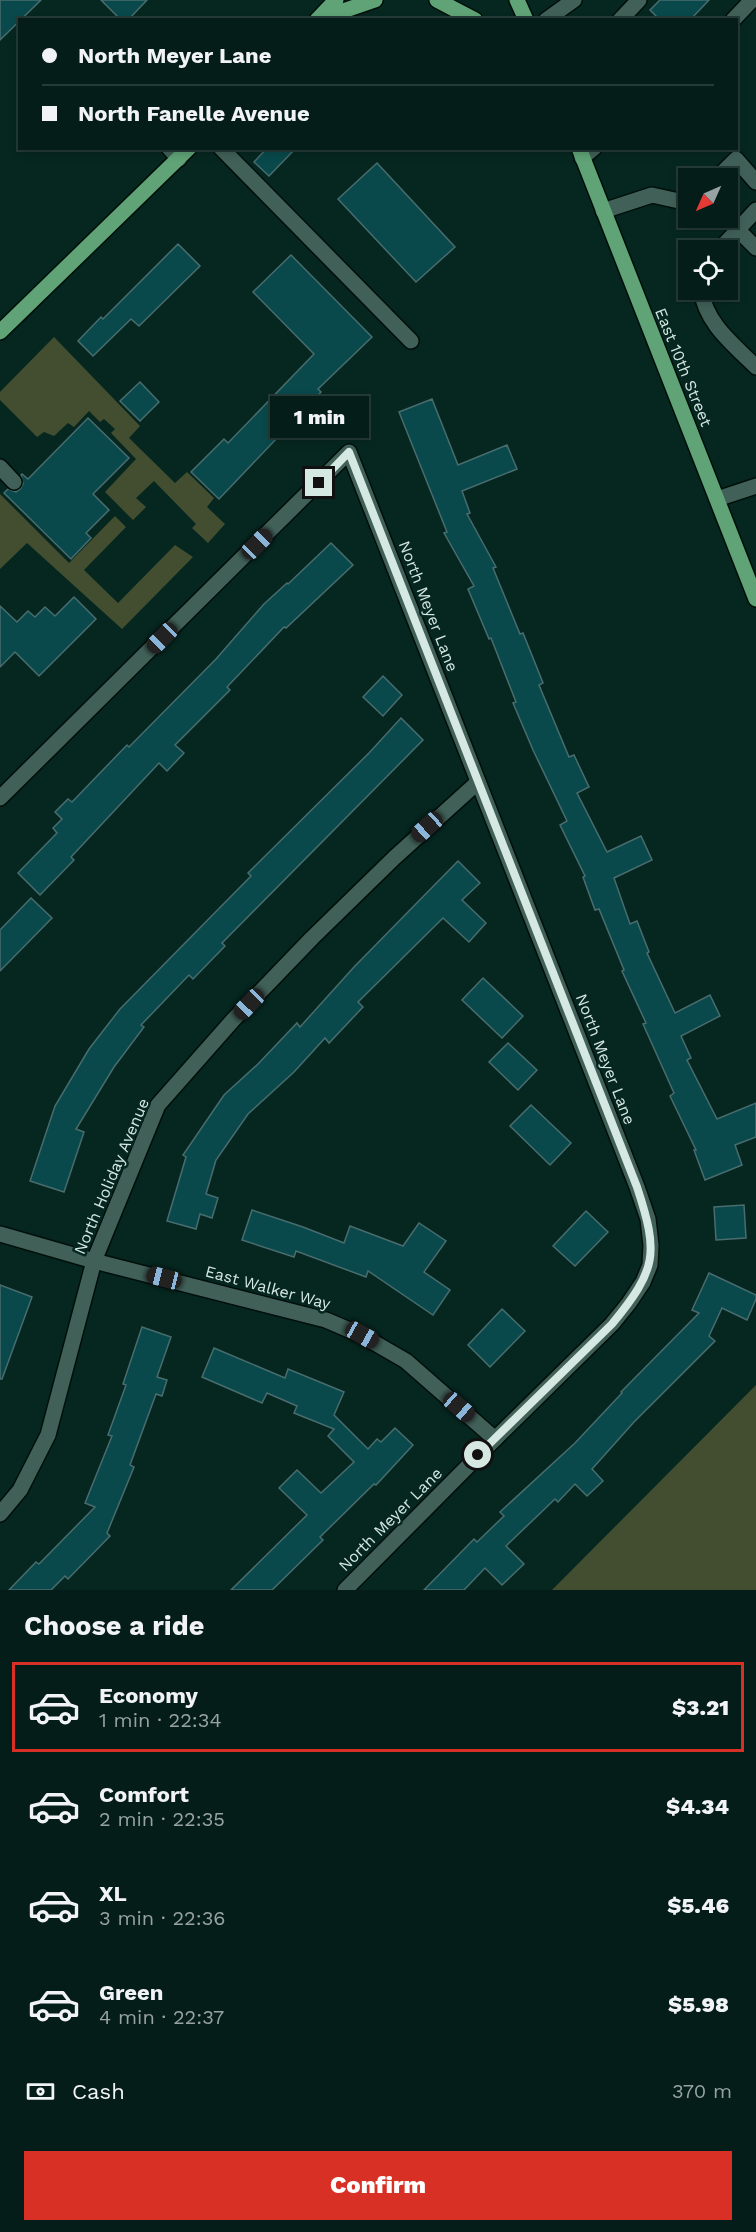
<!DOCTYPE html>
<html lang="en">
<head>
<meta charset="utf-8">
<style>
	:root { --surface:#041d18; --page:#122a25; --text:#f1f3f6; --muted:#97a2a2; --line:#253b37; --accent:#d93025 }
	body { margin:0; font-family:"Work Sans",sans-serif; background:var(--page); color:var(--text); height:100vh; display:flex; flex-direction:column; font-size:22px; white-space:nowrap }
	* { box-sizing:border-box; margin:0 }
	p { font-size:20px; color:var(--muted) }
	.icon { flex:none; width:33px; height:33px; fill:none; stroke:currentColor; stroke-width:2; stroke-linecap:round; stroke-linejoin:round }
	.map { position:relative; height:1590px; overflow:hidden }
	.panel { display:flex; flex-direction:column; background:var(--surface); flex:1 }
	.panel>* { flex:none }
	.hud { position:absolute; left:18px; top:18px; width:720px; height:132px; border-radius:0px; box-shadow:0 3px 9px #0003,0 0 0 2px var(--line); display:grid; align-content:center; height:132px; padding:0 24px; background:var(--surface) }
	.needle { width:39px; rotate:225deg }
	.buttons { position:absolute; left:678px; top:168px; display:grid; gap:12px }
	.buttons a { display:grid; place-items:center; width:60px; height:60px; border-radius:0px; background:var(--surface); box-shadow:0 3px 9px #0003,0 0 0 2px var(--line); font-size:30px }
	.end { position:absolute; width:27px; height:27px; margin:-14px; border:8px solid #d6e8e2; background:#111; box-shadow:0 0 0 3px #111 }
	.from { border-radius:50% }
	.bubble { position:absolute; height:42px; border-radius:0px; background:var(--surface); box-shadow:0 3px 9px #0003,0 0 0 2px var(--line); font-size:20px; font-weight:800; line-height:42px; text-align:center }
	.car { position:absolute; width:18px; height:36px; margin:-18px -9px; border-radius:8px; box-shadow:0 0 4px 2px #0007; background:linear-gradient(#222 24%,#8ab4d8 0 40%,#222 0 76%,#8ab4d8 0 86%,#222 0) }
	.hud b { display:flex; align-items:center; gap:21px; height:57px; font-size:22px }
	.hud b+b { border-top:2px solid var(--line) }
	.hud i { width:15px; height:15px; background:var(--text) }
	ul { padding:0; list-style:none }
	li { display:flex; align-items:center; gap:18px; height:90px; margin:0 12px 9px; padding:0 12px; border:3px solid transparent; border-radius:0px }
	li div { flex:1 }
	li b { display:block; font-size:22px }
	li em { font-style:normal; font-weight:800 }
	li.current { border-color:var(--accent) }
	li>.icon { width:54px; height:54px; stroke-width:1.5 }
	h2 { padding:0 24px; font-size:27px; line-height:72px }
	.pay { display:flex; align-items:center; gap:15px; height:66px; padding:0 24px; font-size:22px }
	.pay p { margin-inline-start:auto }
	.action { display:flex; gap:12px; margin-top:auto; padding:12px 24px }
	.action a { flex:1; height:69px; border-radius:0px; background:var(--accent); color:#fff; font-size:24px; font-weight:800; line-height:69px; text-align:center }
	.map>svg:first-child { display:block }
	.green { fill:#424e2f }
	.building { fill:#09494b; stroke:#496c6e; stroke-width:1.5 }
	.lines { fill:none; stroke-linecap:round; stroke-linejoin:round }
	.minor-casing { stroke:#000f0a; stroke-width:18 }
	.major-casing { stroke:#000f0a; stroke-width:18 }
	.minor { stroke:#416158; stroke-width:15 }
	.major { stroke:#5fa376; stroke-width:15 }
	.route { stroke:#d6e8e2; stroke-width:8 }
	.labels { text-anchor:middle; stroke-width:5; stroke-linejoin:round; paint-order:stroke }
	.street-label { font-size:16px; fill:#d6e8e2; stroke:#062720 }
</style>
</head>
<body>
<div class="map">
<svg width="756" height="1590" viewBox="0 0 756 1590">
	<rect width="100%" height="100%" fill="#062720"/>
	<!-- green -->
	<g class="green">
		<polygon points="54,337 140,426 129,438 175,483 187,472 214,498 207,507 225,524 208,543 192,528 196,524 154,481 136,498 146,507 133,520 105,492 136,459 111,433 115,429 104,419 100,422 89,411 74,427 68,423 54,436 44,432 37,437 0,400 0,392"/>
		<polygon points="0,494 69,563 115,516 126,527 84,570 118,603 175,545 193,557 122,629 27,543 0,569"/>
		<polygon points="756,1385 756,1590 552,1590"/>
	</g>
	<!-- building -->
	<g class="building">
		<polygon points="0,0 41,0 0,40"/>
		<polygon points="101,0 147,0 128,20 121,20"/>
		<polygon points="660,0 709,0 690,20 660,20 650,10"/>
		<polygon points="267,148 296,148 269,176 254,162"/>
		<polygon points="377,163 455,247 416,282 338,199"/>
		<polygon points="178,244 200,266 139,326 131,319 93,356 78,341 101,317 103,319"/>
		<polygon points="291,255 372,337 318,389 321,392 219,499 191,472 224,439 228,443 314,354 253,292"/>
		<polygon points="140,382 159,402 140,421 120,401"/>
		<polygon points="432,399 458,465 507,445 517,469 462,491 470,513 467,514 496,567 493,568 520,634 523,633 543,683 539,685 569,757 574,755 589,787 577,793 607,852 641,836 652,860 614,878 630,924 637,921 649,952 647,953 675,1013 710,995 720,1016 681,1036 691,1058 687,1060 717,1119 756,1103 756,1137 735,1145 742,1165 705,1180 694,1150 696,1150 670,1096 674,1093 643,1024 646,1023 622,971 624,970 599,909 595,910 583,877 585,876 560,825 567,821 533,750 513,703 516,702 491,638 489,639 468,589 474,586 444,533 447,532 399,412"/>
		<polygon points="88,418 129,458 93,494 109,510 86,533 91,538 71,559 4,493 8,489 16,492 20,489 23,484 21,475 22,474 28,479"/>
		<polygon points="331,543 353,565 286,628 284,627 227,687 230,690 175,745 184,753 167,771 159,763 71,857 74,860 40,895 18,873 57,833 53,828 62,819 55,812 68,799 72,802 127,745 129,747 216,659 264,604 287,583 288,584"/>
		<polygon points="74,597 96,619 39,676 15,652 0,667 0,606 17,622 28,611 35,617 45,607 55,616"/>
		<polygon points="383,676 402,695 383,716 363,697"/>
		<polygon points="401,718 423,740 222,943 225,946 193,979 189,975 141,1025 144,1027 114,1067 76,1129 84,1132 64,1192 30,1181 55,1106 89,1049 120,1009 251,876 248,873 369,753"/>
		<polygon points="458,861 480,883 462,900 486,923 469,942 443,918 358,1002 363,1007 329,1043 325,1038 294,1072 248,1114 216,1160 206,1194 218,1198 212,1218 200,1214 196,1229 167,1221 186,1157 183,1155 224,1095 258,1064 297,1023 300,1027 354,967"/>
		<polygon points="31,898 52,918 0,971 0,930"/>
		<polygon points="483,978 523,1016 502,1038 462,1000"/>
		<polygon points="508,1043 537,1070 518,1090 489,1062"/>
		<polygon points="531,1105 571,1143 550,1165 510,1126"/>
		<polygon points="744,1205 746,1238 716,1240 714,1207"/>
		<polygon points="252,1210 303,1227 344,1243 350,1226 403,1246 419,1223 446,1241 424,1272 450,1290 433,1315 368,1271 366,1277 296,1251 294,1257 242,1240"/>
		<polygon points="586,1211 608,1232 575,1266 553,1246"/>
		<polygon points="709,1273 756,1295 756,1299 747,1320 722,1308 709,1336 715,1341 634,1422 592,1469 603,1481 587,1496 575,1484 558,1502 555,1499 506,1546 524,1564 502,1585 485,1568 464,1590 424,1590 474,1539 477,1542 504,1516 500,1512 575,1443 622,1393 621,1392 699,1313 692,1310"/>
		<polygon points="0,1285 32,1297 2,1379 0,1379"/>
		<polygon points="502,1309 525,1331 490,1367 468,1345"/>
		<polygon points="142,1327 171,1337 157,1377 167,1380 162,1396 156,1394 130,1465 134,1467 107,1533 110,1536 68,1579 65,1576 51,1590 9,1590 36,1562 39,1564 95,1507 85,1503 112,1436 108,1435 126,1385 123,1384"/>
		<polygon points="214,1348 285,1378 288,1369 344,1392 334,1415 368,1449 377,1439 381,1442 395,1428 413,1445 376,1485 374,1484 320,1537 323,1540 272,1590 231,1590 307,1515 279,1488 297,1470 321,1493 354,1462 328,1436 334,1429 294,1413 297,1406 267,1393 262,1403 202,1377"/>
	</g>
	<g class="lines">
		<defs>
			<g id="minor">
				<polyline points="546,20 574,0"/>
				<polyline points="620,20 639,0"/>
				<polyline points="733,20 752,0"/>
				<polyline points="169,148 179,159"/>
				<polyline points="221,148 411,341"/>
				<polyline points="582,158 594,148"/>
				<polyline points="717,178 736,159 756,182"/>
				<polyline points="603,211 652,195 688,203"/>
				<polyline points="738,230 756,248"/>
				<polyline points="719,250 756,210"/>
				<path d="M701,290C706,324 733,344 756,367"/>
				<polyline points="0,467 14,482"/>
				<polyline points="717,499 756,486"/>
				<polyline points="0,798 349,452 637,1187 648,1219 651,1245 650,1265 643,1282 629,1303 612,1324 495,1439 345,1590"/>
				<polyline points="0,1234 94,1261 326,1320 361,1335 406,1361 495,1439"/>
				<polyline points="0,1514 20,1490 48,1435 94,1261 158,1105 233,1020 312,938 394,858 478,782"/>
			</g>
			<g id="major">
				<polyline points="437,0 475,20"/>
				<polyline points="517,0 526,20"/>
				<polyline points="317,20 336,0"/>
				<polyline points="326,20 343,11 375,0"/>
				<polyline points="579,148 756,599"/>
				<polyline points="0,332 189,148"/>
			</g>
		</defs>
		<!-- minor casing -->
		<use href="#minor" class="minor-casing"/>
		<!-- major casing -->
		<use href="#major" class="major-casing"/>
		<!-- minor -->
		<use href="#minor" class="minor"/>
		<!-- major -->
		<use href="#major" class="major"/>
	</g>
	<g class="lines">
		<!-- route -->
		<path class="route" d="M319,483L349,452L637,1187C659,1254 657,1269 612,1324L478,1455"/>
	</g>
	<g class="labels">
		<!-- street labels -->
		<g class="street-label">
			<text transform="translate(684 367) rotate(68)" y="6">East 10th Street</text>
			<text transform="translate(429 606) rotate(69)" y="6">North Meyer Lane</text>
			<text transform="translate(606 1059) rotate(69)" y="6">North Meyer Lane</text>
			<text transform="translate(111 1176) rotate(-67)" y="6">North Holiday Avenue</text>
			<text transform="translate(268 1287) rotate(15)" y="6">East Walker Way</text>
			<text transform="translate(390 1519) rotate(-45)" y="6">North Meyer Lane</text>
		</g>
	</g>
</svg>
<div class="buttons">
<a><svg class="needle" viewBox="-14 -14 28 28"><path d="M0-13l5 13h-10z" fill="#e53935"/><path d="M0 13l5-13h-10z" fill="#97a2a2"/></svg></a>
<a><svg class="icon" aria-label="locate" viewBox="0 0 24 24"><circle cx="12" cy="12" r="6"/><path d="M12 2v4M12 18v4M2 12h4M18 12h4"/></svg></a>
</div>
<i class="end from" style="left:478px;top:1455px"></i>
<i class="end" style="left:319px;top:483px"></i>
<div class="bubble" style="left:270px;top:396px;width:99px">1 min</div>
<i class="car" style="left:257px;top:544px;rotate:45deg"></i>
<i class="car" style="left:162px;top:638px;rotate:225deg"></i>
<i class="car" style="left:427px;top:827px;rotate:228deg"></i>
<i class="car" style="left:249px;top:1004px;rotate:224deg"></i>
<i class="car" style="left:164px;top:1278px;rotate:284deg"></i>
<i class="car" style="left:362px;top:1335px;rotate:119deg"></i>
<i class="car" style="left:459px;top:1407px;rotate:131deg"></i>
<div class="hud">
<b><i class="from"></i>North Meyer Lane</b>
<b><i></i>North Fanelle Avenue</b>
</div>
</div>
<section class="panel">
<h2>Choose a ride</h2>
<ul>
<li class="current"><svg class="icon" aria-label="car" viewBox="0 0 24 24"><path d="M5 17H2v-5l4-1 3-4h7l3 4 3 1v5h-3M9 17h6M6 11h13"/><circle cx="7" cy="17" r="2"/><circle cx="17" cy="17" r="2"/></svg><div><b>Economy</b><p>1 min · 22:34</p></div><em>$3.21</em></li>
<li><svg class="icon" aria-label="car" viewBox="0 0 24 24"><path d="M5 17H2v-5l4-1 3-4h7l3 4 3 1v5h-3M9 17h6M6 11h13"/><circle cx="7" cy="17" r="2"/><circle cx="17" cy="17" r="2"/></svg><div><b>Comfort</b><p>2 min · 22:35</p></div><em>$4.34</em></li>
<li><svg class="icon" aria-label="car" viewBox="0 0 24 24"><path d="M5 17H2v-5l4-1 3-4h7l3 4 3 1v5h-3M9 17h6M6 11h13"/><circle cx="7" cy="17" r="2"/><circle cx="17" cy="17" r="2"/></svg><div><b>XL</b><p>3 min · 22:36</p></div><em>$5.46</em></li>
<li><svg class="icon" aria-label="car" viewBox="0 0 24 24"><path d="M5 17H2v-5l4-1 3-4h7l3 4 3 1v5h-3M9 17h6M6 11h13"/><circle cx="7" cy="17" r="2"/><circle cx="17" cy="17" r="2"/></svg><div><b>Green</b><p>4 min · 22:37</p></div><em>$5.98</em></li>
</ul>
<div class="pay"><svg class="icon" aria-label="cash" viewBox="0 0 24 24"><path d="M3 7h18v10H3z"/><circle cx="12" cy="12" r="2"/></svg>Cash<p>370 m</p></div>
<div class="action"><a>Confirm</a></div>
</section>
</body>
</html>
